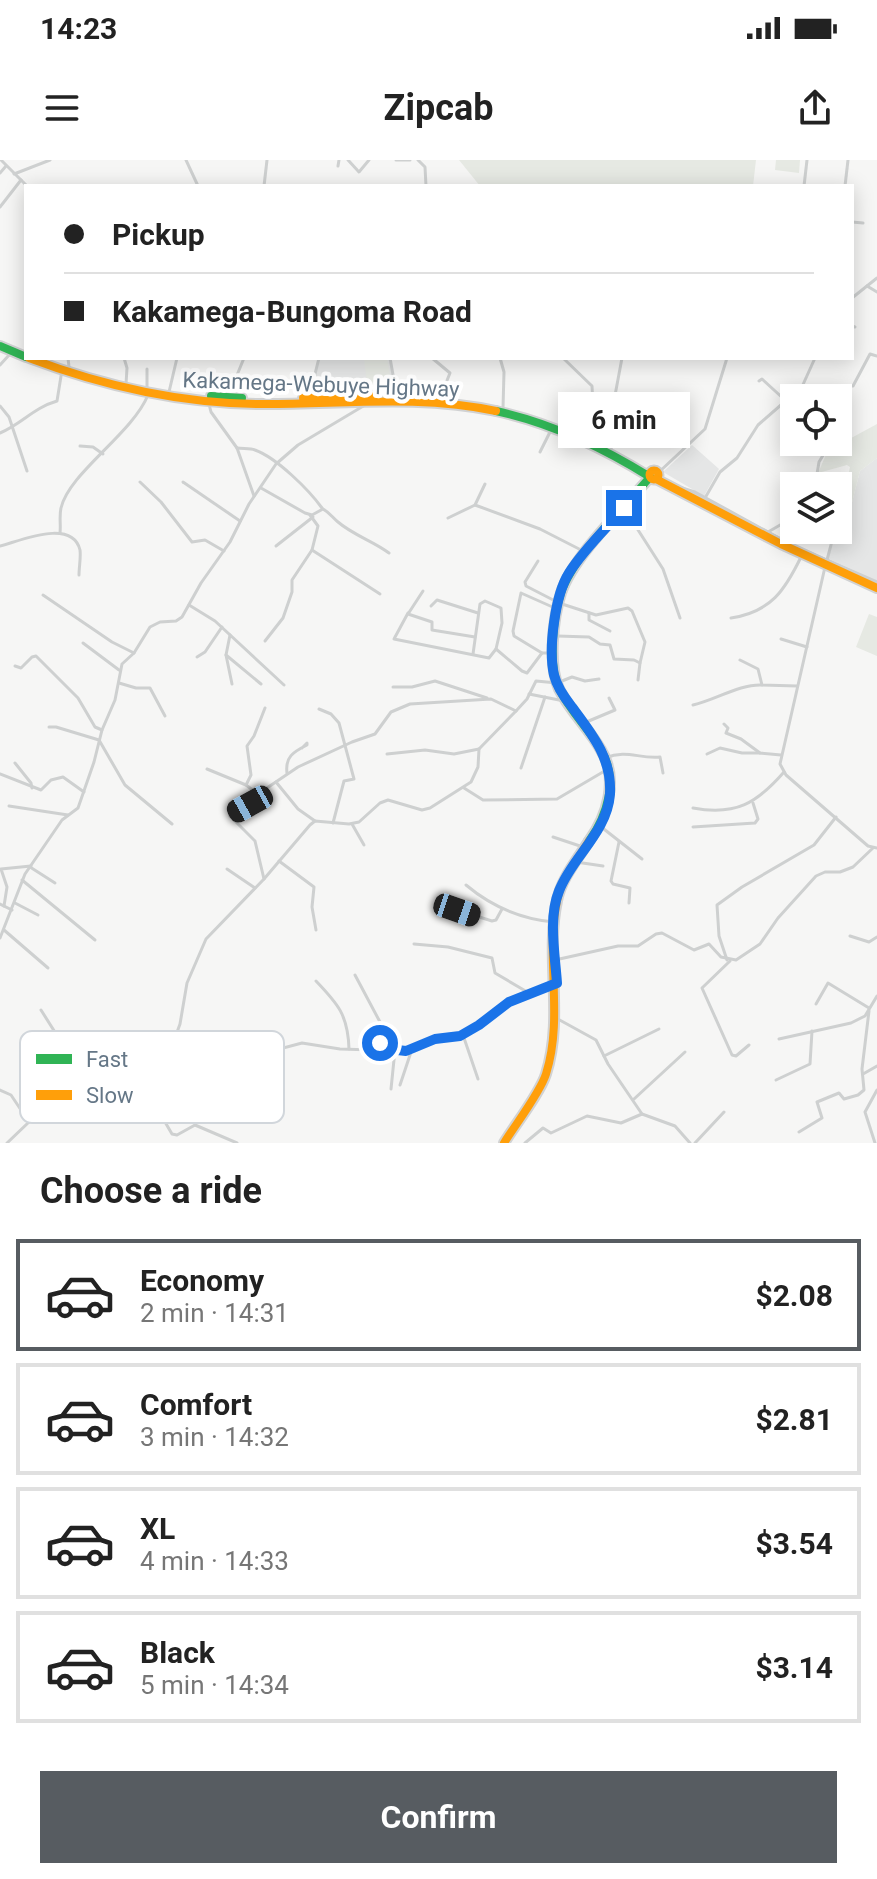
<!DOCTYPE html>
<html lang="en">
<head>
<meta charset="utf-8">
<style>
	:root { --surface:#fff; --page:#f2f2f2; --text:#222; --muted:#767676; --line:#e0e0e0; --accent:#575c61 }
	body { margin:0; font-family:Roboto,sans-serif; background:var(--page); color:var(--text); height:100vh; display:flex; flex-direction:column; font-size:30px; white-space:nowrap }
	* { box-sizing:border-box; margin:0 }
	p { font-size:26px; color:var(--muted) }
	.icon { flex:none; width:44px; height:44px; fill:none; stroke:currentColor; stroke-width:2; stroke-linecap:round; stroke-linejoin:round }
	.map { position:relative; height:983px; overflow:hidden }
	.sheet { display:flex; flex-direction:column; background:var(--surface); flex:1 }
	.sheet>* { flex:none }
	.hud { position:absolute; left:24px; top:24px; width:830px; height:176px; border-radius:0px; box-shadow:0 4px 20px #0003; display:grid; align-content:center; height:176px; padding:0 40px; background:var(--surface) }
	.fabs { position:absolute; left:780px; top:224px; display:grid; gap:16px }
	.fabs a { display:grid; place-items:center; width:72px; height:72px; border-radius:0px; background:var(--surface); box-shadow:0 4px 20px #0003; font-size:40px }
	.end { position:absolute; width:36px; height:36px; margin:-18px; border:10px solid #1a73e8; background:#fff; box-shadow:0 0 0 4px #fff }
	.from { border-radius:50% }
	.bubble { position:absolute; height:56px; border-radius:0px; background:var(--surface); box-shadow:0 4px 20px #0003; font-size:26px; font-weight:700; line-height:56px; text-align:center }
	.car { position:absolute; width:24px; height:48px; margin:-24px -12px; border-radius:10px; box-shadow:0 0 6px 2px #0007; background:linear-gradient(#222 24%,#8ab4d8 0 40%,#222 0 76%,#8ab4d8 0 86%,#222 0) }
	.hud b { display:flex; align-items:center; gap:28px; height:76px; font-size:30px }
	.hud b+b { border-top:2px solid var(--line) }
	.hud i { width:20px; height:20px; background:var(--text) }
	ul { padding:0; list-style:none }
	li { display:flex; align-items:center; gap:24px; height:112px; margin:0 16px 12px; padding:0 24px; border:4px solid var(--line); border-radius:0px }
	li div { flex:1 }
	li b { display:block; font-size:30px }
	li em { font-style:normal; font-weight:700 }
	li.selected { border-color:var(--accent) }
	li>.icon { width:72px; height:72px; stroke-width:1.5 }
	h2 { padding:0 40px; font-size:36px; line-height:96px }
	.action { display:flex; gap:16px; margin-top:auto; padding:16px 40px }
	.action a { flex:1; height:92px; border-radius:0px; background:var(--accent); color:#fff; font-size:32px; font-weight:700; line-height:92px; text-align:center }
	.status { display:flex; justify-content:space-between; align-items:center; height:56px; padding:0 40px; background:var(--surface); direction:ltr }
	.status svg { height:22px; fill:currentColor }
	header { display:flex; justify-content:space-between; align-items:center; height:104px; padding:0 40px; background:var(--surface); font-size:36px; font-weight:700 }
	.map>svg:first-child { display:block }
	.built { fill:#e5e6e6 }
	.green { fill:#e6e9e3 }
	.lines { fill:none; stroke-linecap:round; stroke-linejoin:round }
	.fast-casing { stroke:#d1d2d3; stroke-width:12 }
	.slow-casing { stroke:#d1d2d3; stroke-width:12 }
	.street { stroke:#ced0d0; stroke-width:3 }
	.fast { stroke:#30b455; stroke-width:8 }
	.slow { stroke:#ff9f0a; stroke-width:8 }
	.route { stroke:#1a73e8; stroke-width:10 }
	.labels { text-anchor:middle; stroke-width:8; stroke-linejoin:round; paint-order:stroke }
	.street-label { font-size:22px; fill:#657787; stroke:#fff }
	.key { fill:#fff; stroke:#d1d6db; stroke-width:2 }
	.key-label { font-size:22px; fill:#657787 }
</style>
</head>
<body>
<div class="status"><b>14:23</b><svg viewBox="0 0 49 12"><path d="M0 12V9h3v3zM5 12V6h3v6zM10 12V3h3v9zM15 12V0h3v12zM26 1h20v11H26zM47 4h2v5h-2z"/></svg></div>
<header><svg class="icon" aria-label="menu" viewBox="0 0 24 24"><path d="M4 6h16M4 12h16M4 18h16"/></svg>Zipcab<svg class="icon" aria-label="share" viewBox="0 0 24 24"><path d="M12 15V3M7 8l5-5 5 5M5 13v7h14v-7"/></svg></header>
<div class="map">
<svg width="877" height="983" viewBox="0 0 877 983">
	<rect width="100%" height="100%" fill="#f6f6f5"/>
	<!-- built -->
	<g class="built">
		<polygon points="319,198 389,198 397,236 310,237"/>
		<polygon points="692,285 719,309 704,336 663,312"/>
		<polygon points="877,298 877,422 827,402 834,380 842,382 860,311"/>
	</g>
	<!-- green -->
	<g class="green">
		<polygon points="459,0 756,0 753,26 480,26"/>
		<polygon points="776,0 800,0 799,13 775,10"/>
		<polygon points="364,198 387,198 393,231 368,233"/>
		<polygon points="877,264 877,298 860,311 842,382 834,380 850,307 847,305 818,313 831,283 842,283"/>
		<polygon points="869,454 877,457 877,496 856,487"/>
	</g>
	<g class="lines">
		<defs>
			<g id="fast">
				<polyline points="0,186 26,197"/>
				<polyline points="211,236 242,238"/>
				<path d="M496,251C551,263 602,287 650,317"/>
				<path d="M589,681C607,656 619,619 601,590C589,569 570,551 559,529C548,505 553,458 561,433C573,396 624,348 650,317"/>
			</g>
			<g id="slow">
				<path d="M29,198C103,226 178,243 257,244C336,245 417,234 496,251"/>
				<polyline points="303,238 374,236"/>
				<circle cx="654" cy="315" r="4.5"/>
				<polyline points="656,319 781,384 877,428"/>
				<path d="M504,983C515,965 540,933 546,914C564,857 545,798 557,741C561,719 577,700 589,681"/>
			</g>
		</defs>
		<!-- fast casing -->
		<use href="#fast" class="fast-casing"/>
		<!-- slow casing -->
		<use href="#slow" class="slow-casing"/>
		<!-- street -->
		<g class="street">
			<polyline points="1,0 27,26"/>
			<polyline points="186,0 198,26"/>
			<polyline points="348,0 359,12 369,0"/>
			<polyline points="396,0 410,0"/>
			<polyline points="418,0 425,7 426,26"/>
			<polyline points="338,6 339,0"/>
			<polyline points="0,13 6,6"/>
			<polyline points="14,14 50,0"/>
			<polyline points="264,26 267,0"/>
			<polyline points="804,26 807,0"/>
			<polyline points="845,26 848,0"/>
			<polyline points="0,47 21,20"/>
			<polyline points="852,62 863,63"/>
			<polyline points="867,126 877,132"/>
			<polyline points="852,138 877,118"/>
			<polyline points="852,166 855,167"/>
			<polyline points="68,198 69,207"/>
			<polyline points="124,198 127,208 126,224"/>
			<polyline points="390,198 397,237"/>
			<polyline points="432,198 450,213 440,238"/>
			<polyline points="500,198 504,212 503,248"/>
			<polyline points="563,198 592,226 593,246 612,259"/>
			<polyline points="0,205 10,194"/>
			<polyline points="147,209 147,228"/>
			<polyline points="759,221 762,219 786,241"/>
			<polyline points="801,229 815,198"/>
			<polyline points="169,232 177,198"/>
			<polyline points="237,234 235,220 244,198"/>
			<polyline points="310,234 319,198"/>
			<polyline points="209,244 211,252 237,288 254,336"/>
			<polyline points="0,246 9,257 27,311"/>
			<path d="M0,273C23,263 33,248 57,241L62,210"/>
			<polyline points="830,282 838,284 849,277"/>
			<polyline points="80,286 93,287 103,294"/>
			<path d="M237,288C243,289 250,288 255,290C277,298 309,330 322,348"/>
			<polyline points="611,290 613,246 622,198"/>
			<polyline points="540,292 552,268"/>
			<polyline points="658,313 705,269 727,198"/>
			<polyline points="140,322 161,342 192,382 205,380 224,391"/>
			<polyline points="183,322 240,361"/>
			<polyline points="815,326 819,302 831,282"/>
			<path d="M261,328L305,353L312,355L323,349C330,353 332,357 338,362C353,375 373,381 389,393"/>
			<polyline points="682,328 695,332 788,383"/>
			<polyline points="705,338 720,312 737,298 758,265 797,231 807,227 853,226 870,194 877,196"/>
			<polyline points="475,345 540,369 585,392"/>
			<polyline points="624,348 663,409 680,458"/>
			<polyline points="838,357 840,349"/>
			<polyline points="448,358 475,345 485,324"/>
			<polyline points="768,372 794,357"/>
			<path d="M60,373C61,365 59,356 61,348C69,313 132,274 148,235"/>
			<path d="M0,386C20,381 72,358 80,390C81,398 79,407 79,415"/>
			<polyline points="276,386 313,357"/>
			<polyline points="312,390 380,434"/>
			<polyline points="810,393 877,422"/>
			<polyline points="827,400 835,370"/>
			<polyline points="538,401 525,422 526,426 559,443 596,455 628,448 632,451 645,482 640,503"/>
			<polyline points="825,407 780,604 786,615 868,686 877,688"/>
			<polyline points="423,431 408,454 432,462 432,470 475,477"/>
			<polyline points="43,435 112,482 134,493"/>
			<polyline points="189,445 215,461 284,525"/>
			<polyline points="431,446 437,440 478,453"/>
			<polyline points="408,453 394,479 489,498 496,489"/>
			<polyline points="589,453 589,460 610,471"/>
			<path d="M731,458C771,452 785,430 801,397"/>
			<polyline points="230,475 226,495 261,524"/>
			<polyline points="557,476 589,477 600,484 610,485 614,499 634,500 640,503 638,520"/>
			<polyline points="781,479 807,487"/>
			<polyline points="265,481 283,458 292,432 292,420 312,390 318,366 310,355"/>
			<polyline points="83,483 119,510"/>
			<polyline points="552,493 542,493 514,476 513,471 521,433 557,449"/>
			<polyline points="473,494 480,444 485,441 501,448 502,463 496,489 522,511 527,513 542,493"/>
			<polyline points="226,495 232,524"/>
			<polyline points="197,497 205,492 222,467"/>
			<polyline points="740,500 758,509 762,525 797,526"/>
			<polyline points="15,506 21,508 32,497 36,496 78,538 95,567 102,570"/>
			<polyline points="119,523 136,528 150,528 165,556"/>
			<polyline points="393,527 412,527 435,521 487,538"/>
			<polyline points="529,534 564,541"/>
			<path d="M693,545C716,540 739,524 762,525"/>
			<polyline points="319,549 331,554 339,563 354,619 344,621 333,663"/>
			<polyline points="584,563 615,550 609,538"/>
			<polyline points="724,564 728,568 726,573 741,579 760,593 781,595"/>
			<polyline points="49,567 56,567 99,580 125,625 172,664"/>
			<polyline points="387,594 425,590 454,594 479,589"/>
			<polyline points="707,594 720,588 742,593 760,593"/>
			<path d="M605,598C627,589 638,599 660,597L663,613"/>
			<polyline points="15,603 31,623 32,628"/>
			<polyline points="521,608 545,537"/>
			<polyline points="207,609 246,625 258,634 298,607 352,582 375,574 391,552 410,544 491,539 516,551 527,539 536,521 557,523 572,517 585,521 599,519"/>
			<path d="M287,613C285,597 293,592 307,585V583L302,588"/>
			<polyline points="0,614 41,630 51,620 63,617 84,632"/>
			<polyline points="276,622 298,649 315,661"/>
			<polyline points="246,625 251,615 247,586 254,576 265,548"/>
			<polyline points="464,628 483,640 557,639 608,609"/>
			<polyline points="263,633 230,656 255,681 264,719"/>
			<polyline points="9,646 68,655"/>
			<path d="M693,648C736,656 757,643 784,612"/>
			<polyline points="352,664 364,685"/>
			<polyline points="600,666 642,699"/>
			<polyline points="693,667 755,663 758,659 753,643"/>
			<polyline points="553,677 586,688"/>
			<polyline points="619,682 611,721 613,724 630,728 629,743"/>
			<polyline points="279,701 314,727 312,747 316,770"/>
			<polyline points="576,702 603,706"/>
			<polyline points="30,707 55,723"/>
			<polyline points="227,709 255,728"/>
			<polyline points="22,720 95,780"/>
			<path d="M466,725C491,746 521,759 554,762"/>
			<polyline points="440,738 457,750 492,761 496,760 502,749"/>
			<polyline points="15,743 38,755"/>
			<polyline points="0,744 12,750"/>
			<polyline points="4,746 7,727 1,709 31,706"/>
			<polyline points="4,770 48,808"/>
			<polyline points="850,776 869,782 877,777"/>
			<polyline points="0,778 25,714 62,660 78,648 94,602 102,570 115,540 122,504 134,493 150,467 160,462 176,461 182,457 201,423 230,382 249,344 276,304 298,285 365,245"/>
			<polyline points="414,784 448,787 492,798 495,813 529,833"/>
			<polyline points="555,800 618,786 638,786 656,774 662,773 694,790 709,784 721,797 736,800 760,784 778,758 816,716 825,712 840,712 853,707 873,688"/>
			<polyline points="727,800 719,776 717,745 742,727 814,685 836,657"/>
			<polyline points="730,801 702,828 732,895 736,896 749,885"/>
			<polyline points="355,815 380,862 380,888"/>
			<path d="M316,821C338,844 348,855 349,889"/>
			<polyline points="816,844 828,823 869,848"/>
			<polyline points="41,850 87,923"/>
			<polyline points="556,858 596,880 608,904 642,954 675,966 690,983"/>
			<polyline points="126,875 132,873 172,886 225,910 253,896 302,883 340,889 406,891 435,879 463,875 509,842 555,823"/>
			<polyline points="126,875 151,938 172,974 177,975 195,965 237,983"/>
			<polyline points="463,875 478,919"/>
			<polyline points="779,879 851,863 865,856 877,836"/>
			<polyline points="172,886 180,864 187,823 206,779 264,719 310,665 315,661 349,664 359,662 380,643 388,640 422,650 430,648 471,622 478,607 479,589 516,551"/>
			<polyline points="604,896 659,869"/>
			<polyline points="863,914 877,906"/>
			<polyline points="776,920 810,904 812,871"/>
			<polyline points="400,925 412,889"/>
			<polyline points="391,929 395,890"/>
			<polyline points="0,930 11,935 29,962"/>
			<polyline points="634,939 685,892"/>
			<polyline points="799,972 822,958 817,942 839,933 844,939 858,935 864,930 862,909 869,851"/>
			<polyline points="7,983 29,962 50,956 82,926 107,913 126,875"/>
			<polyline points="525,983 543,968 551,973 587,956 621,963 642,954"/>
			<polyline points="695,983 724,952"/>
			<polyline points="875,983 865,952 877,930"/>
		</g>
		<!-- fast -->
		<use href="#fast" class="fast"/>
		<!-- slow -->
		<use href="#slow" class="slow"/>
	</g>
	<g class="lines">
		<!-- route -->
		<path class="route" d="M380,883V888L406,891L435,879L460,876L479,865L509,842L557,823C555,794 548,758 559,731C572,697 607,673 610,634C612,598 592,574 572,547C564,537 557,527 554,515C548,489 555,435 569,413C584,389 606,369 624,348"/>
	</g>
	<g class="labels">
		<!-- street labels -->
		<g class="street-label">
			<text transform="translate(321 224) rotate(2)" y="8">Kakamega-Webuye Highway</text>
		</g>
	</g>
	<!-- legend -->
	<rect x="20" y="871" width="264" height="92" rx="12" class="key"/>
	<rect x="36" y="894" width="36" height="10" fill="#30b455"/>
	<rect x="36" y="930" width="36" height="10" fill="#ff9f0a"/>
	<g class="key-label">
		<text x="86" y="907">Fast</text>
		<text x="86" y="943">Slow</text>
	</g>
</svg>
<div class="fabs">
<a><svg class="icon" aria-label="locate" viewBox="0 0 24 24"><circle cx="12" cy="12" r="6"/><path d="M12 2v4M12 18v4M2 12h4M18 12h4"/></svg></a>
<a><svg class="icon" aria-label="layers" viewBox="0 0 24 24"><path d="M12 4l9 5-9 5-9-5zM3 14l9 5 9-5"/></svg></a>
</div>
<i class="end from" style="left:380px;top:883px"></i>
<i class="end" style="left:624px;top:348px"></i>
<div class="bubble" style="left:558px;top:232px;width:132px">6 min</div>
<i class="car" style="left:250px;top:644px;rotate:241deg"></i>
<i class="car" style="left:457px;top:750px;rotate:109deg"></i>
<div class="hud">
<b><i class="from"></i>Pickup</b>
<b><i></i>Kakamega-Bungoma Road</b>
</div>
</div>
<section class="sheet">
<h2>Choose a ride</h2>
<ul>
<li class="selected"><svg class="icon" aria-label="car" viewBox="0 0 24 24"><path d="M5 17H2v-5l4-1 3-4h7l3 4 3 1v5h-3M9 17h6M6 11h13"/><circle cx="7" cy="17" r="2"/><circle cx="17" cy="17" r="2"/></svg><div><b>Economy</b><p>2 min · 14:31</p></div><em>$2.08</em></li>
<li><svg class="icon" aria-label="car" viewBox="0 0 24 24"><path d="M5 17H2v-5l4-1 3-4h7l3 4 3 1v5h-3M9 17h6M6 11h13"/><circle cx="7" cy="17" r="2"/><circle cx="17" cy="17" r="2"/></svg><div><b>Comfort</b><p>3 min · 14:32</p></div><em>$2.81</em></li>
<li><svg class="icon" aria-label="car" viewBox="0 0 24 24"><path d="M5 17H2v-5l4-1 3-4h7l3 4 3 1v5h-3M9 17h6M6 11h13"/><circle cx="7" cy="17" r="2"/><circle cx="17" cy="17" r="2"/></svg><div><b>XL</b><p>4 min · 14:33</p></div><em>$3.54</em></li>
<li><svg class="icon" aria-label="car" viewBox="0 0 24 24"><path d="M5 17H2v-5l4-1 3-4h7l3 4 3 1v5h-3M9 17h6M6 11h13"/><circle cx="7" cy="17" r="2"/><circle cx="17" cy="17" r="2"/></svg><div><b>Black</b><p>5 min · 14:34</p></div><em>$3.14</em></li>
</ul>
<div class="action"><a>Confirm</a></div>
</section>
</body>
</html>
